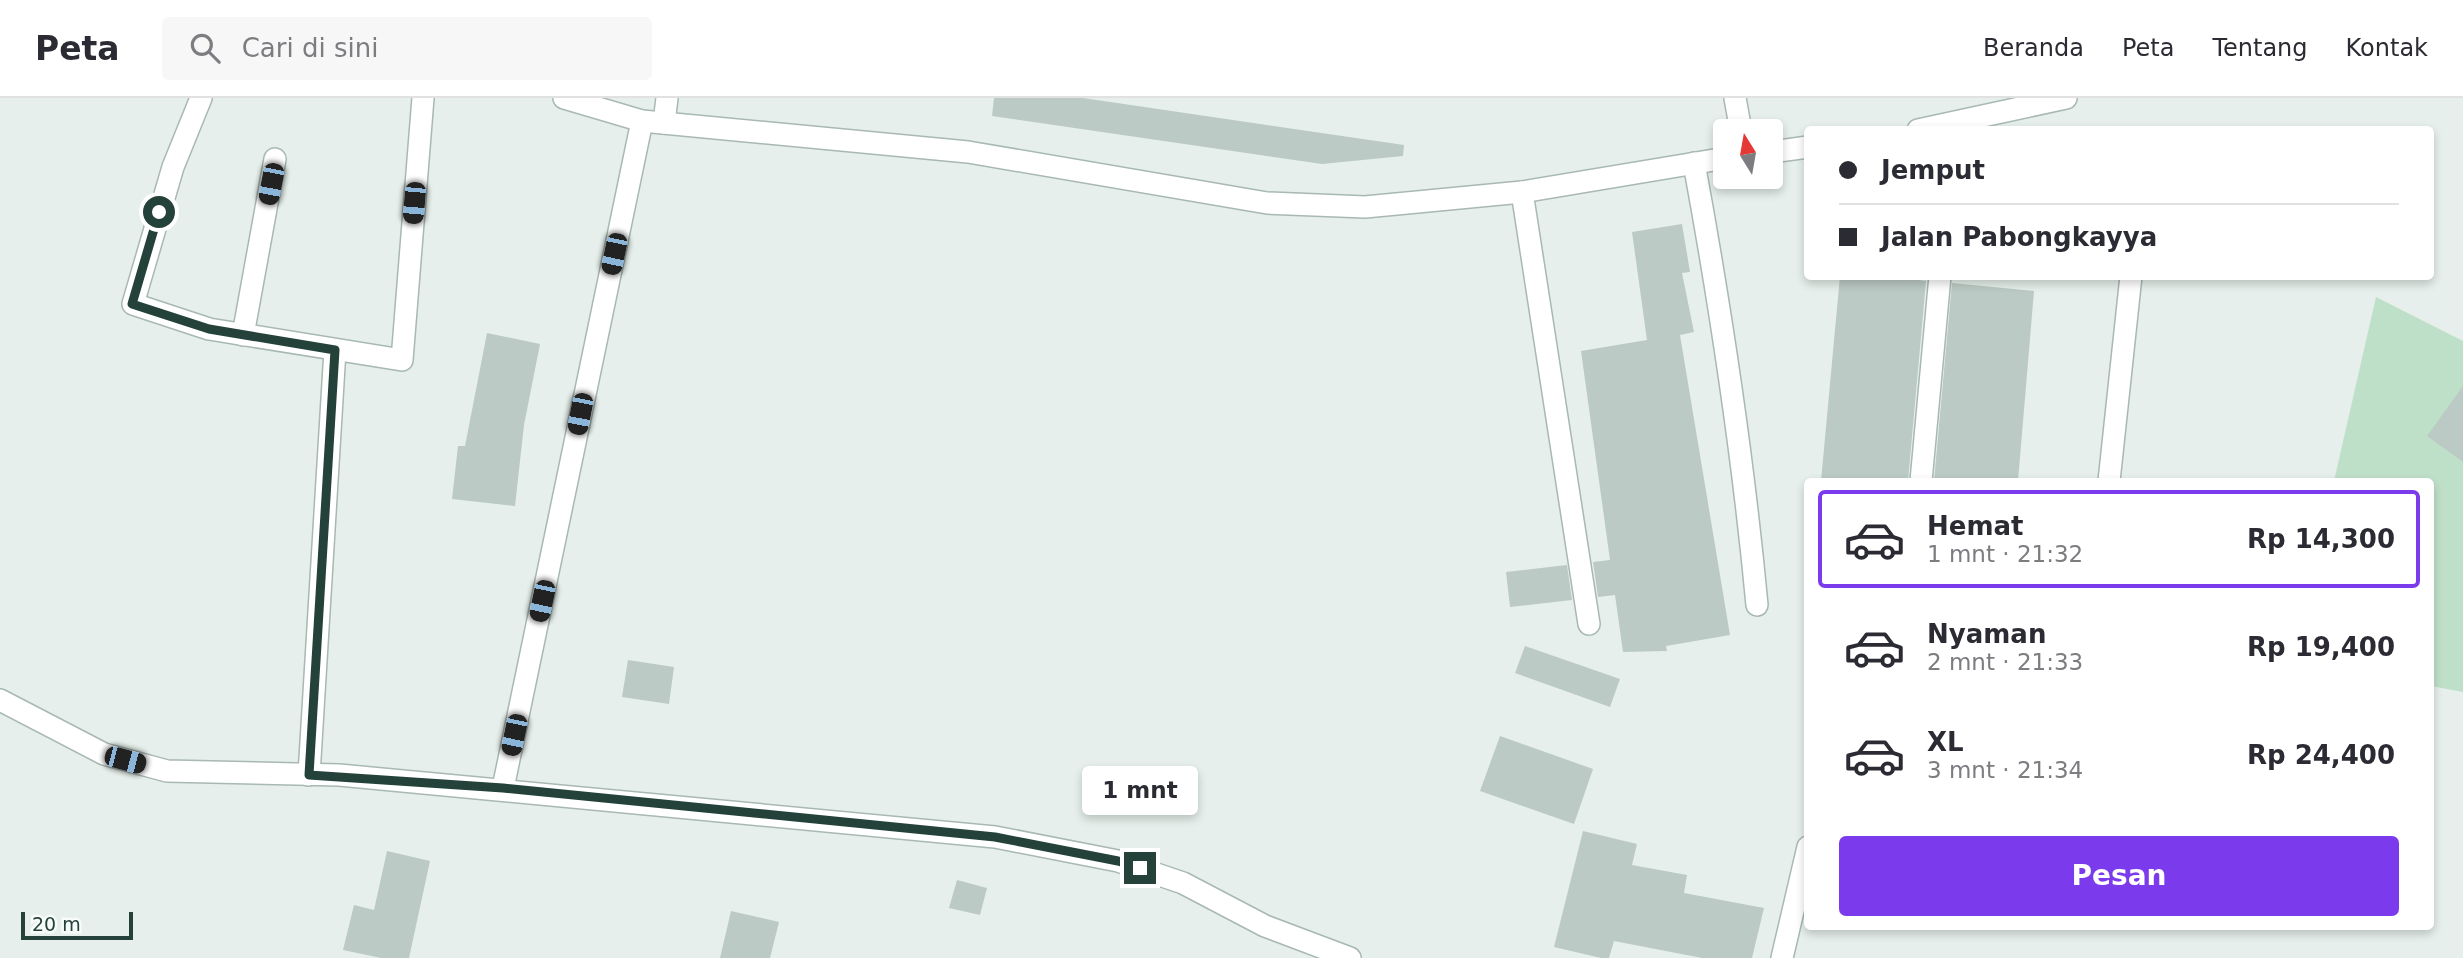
<!DOCTYPE html>
<html lang="id">
<head>
<meta charset="utf-8">
<style>
	:root { --surface:#fff; --page:#f7f7f7; --text:#2b2b33; --muted:#7c7c81; --line:#e1e1e2; --accent:#7c3aed }
	body { margin:0; font-family:"DejaVu Sans",sans-serif; background:var(--page); color:var(--text); height:100vh; display:flex; flex-direction:column; font-size:26px; white-space:nowrap }
	* { box-sizing:border-box; margin:0 }
	p { font-size:23px; color:var(--muted) }
	.icon { flex:none; width:38px; height:38px; fill:none; stroke:currentColor; stroke-width:2; stroke-linecap:round; stroke-linejoin:round }
	.map { position:relative; flex:1; overflow:hidden }
	.drawer { position:absolute; left:1804px; top:380px; width:630px; height:452px; display:flex; flex-direction:column; background:var(--surface); border-radius:7px; box-shadow:0 4px 10px #0003 }
	.drawer>* { flex:none }
	.top-card { position:absolute; left:1804px; top:28px; width:630px; height:154px; border-radius:7px; box-shadow:0 4px 10px #0003; display:grid; align-content:center; height:154px; padding:0 35px; background:var(--surface) }
	.needle { width:46px; rotate:349deg }
	.fabs { position:absolute; left:1713px; top:21px; display:grid; gap:14px }
	.fabs a { display:grid; place-items:center; width:70px; height:70px; border-radius:7px; background:var(--surface); box-shadow:0 4px 10px #0003; font-size:35px }
	.scale { position:absolute; left:21px; bottom:18px; width:112px; box-sizing:border-box; padding-left:7px; border:4px solid #24423a; border-top:0; font-size:19px; line-height:24px; white-space:nowrap; color:#24423a; -webkit-text-stroke:5px #f7fbf9; paint-order:stroke }
	.end { position:absolute; width:32px; height:32px; margin:-16px; border:9px solid #24423a; background:#fff; box-shadow:0 0 0 4px #fff }
	.from { border-radius:50% }
	.bubble { position:absolute; height:49px; border-radius:7px; background:var(--surface); box-shadow:0 4px 10px #0003; font-size:23px; font-weight:800; line-height:49px; text-align:center }
	.car { position:absolute; width:21px; height:42px; margin:-21px -10px; border-radius:9px; box-shadow:0 0 5px 2px #0007; background:linear-gradient(#222 24%,#8ab4d8 0 40%,#222 0 76%,#8ab4d8 0 86%,#222 0) }
	.top-card b { display:flex; align-items:center; gap:24px; height:66px; font-size:26px }
	.top-card b+b { border-top:2px solid var(--line) }
	.top-card i { width:18px; height:18px; background:var(--text) }
	ul { padding:12px 0 0; list-style:none }
	li { display:flex; align-items:center; gap:21px; height:98px; margin:0 14px 10px; padding:0 21px; border:4px solid transparent; border-radius:7px }
	li div { flex:1 }
	li b { display:block; font-size:26px }
	li em { font-style:normal; font-weight:800 }
	li.selected { border-color:var(--accent) }
	li>.icon { width:63px; height:63px; stroke-width:1.5 }
	.button { display:flex; gap:14px; margin-top:auto; padding:14px 35px }
	.button a { flex:1; height:80px; border-radius:7px; background:var(--accent); color:#fff; font-size:28px; font-weight:800; line-height:80px; text-align:center }
	header { display:flex; align-items:center; gap:42px; box-sizing:border-box; height:98px; padding:0 35px; background:var(--surface); border-bottom:2px solid var(--line) }
	header strong { font-size:33px }
	nav { display:flex; gap:38px; margin-inline-start:auto; font-size:24px }
	.search { width:490px; height:63px; background:var(--page); display:flex; align-items:center; gap:18px; box-sizing:border-box; padding:0 24px; border-radius:7px; color:var(--muted); font-size:26px }
	.map>svg:first-child { display:block }
	.green { fill:#bfe0c8 }
	.building { fill:#bbcac4 }
	.lines { fill:none; stroke-linecap:round; stroke-linejoin:round }
	.minor-casing { stroke:#a8b8b2; stroke-width:24 }
	.minor { stroke:#fff; stroke-width:21 }
	.route { stroke:#24423a; stroke-width:9 }
</style>
</head>
<body>
<header>
<strong>Peta</strong>
<div class="search"><svg class="icon" aria-label="search" viewBox="0 0 24 24"><circle cx="10" cy="10" r="6"/><path d="M15 15l6 6"/></svg>Cari di sini</div>
<nav><a>Beranda</a><a>Peta</a><a>Tentang</a><a>Kontak</a></nav>
</header>
<div class="map">
<svg width="2463" height="860" viewBox="0 0 2463 860">
	<rect width="100%" height="100%" fill="#e6efeb"/>
	<!-- green -->
	<polygon class="green" points="2376,199 2463,243 2463,594 2431,588 2431,383 2334,383"/>
	<!-- building -->
	<g class="building">
		<polygon points="994,0 1083,0 1404,47 1403,58 1322,66 992,18"/>
		<polygon points="1682,126 1690,174 1682,175 1694,234 1680,237 1730,537 1666,548 1667,553 1623,554 1615,497 1598,499 1593,464 1610,462 1581,253 1647,242 1632,134"/>
		<polygon points="1840,178 1918,178 1918,182 1926,183 1908,383 1821,383"/>
		<polygon points="1952,185 2034,193 2018,383 1934,383"/>
		<polygon points="487,235 540,246 524,327 515,408 452,401 458,348 465,348"/>
		<polygon points="2463,288 2463,364 2427,338"/>
		<polygon points="1567,467 1572,502 1510,509 1506,474"/>
		<polygon points="1525,548 1620,581 1610,609 1515,575"/>
		<polygon points="628,562 674,569 669,606 622,599"/>
		<polygon points="1500,638 1593,671 1574,726 1480,693"/>
		<polygon points="1583,733 1637,746 1632,767 1687,777 1684,795 1764,810 1752,860 1702,860 1614,843 1609,860 1601,860 1554,849"/>
		<polygon points="387,753 430,763 409,860 381,860 343,852 354,807 374,812"/>
		<polygon points="957,782 987,790 980,817 949,810"/>
		<polygon points="731,813 779,824 770,860 720,860"/>
	</g>
	<g class="lines">
		<defs>
			<g id="minor">
				<polyline points="201,0 173,69 133,206 209,231 402,262 423,0"/>
				<polyline points="564,0 642,23 968,54 1267,105 1365,109 1522,94 1726,60"/>
				<polyline points="1735,0 1741,33"/>
				<polyline points="664,25 667,0"/>
				<polyline points="1918,32 2066,0"/>
				<polyline points="1771,54 1808,49"/>
				<path d="M1694,65C1721,212 1743,358 1757,507"/>
				<polyline points="1522,94 1589,526"/>
				<polyline points="243,237 275,61"/>
				<polyline points="1921,383 1940,178"/>
				<polyline points="2109,383 2131,178"/>
				<polyline points="0,602 104,656 167,673 339,677 995,739 1118,763 1183,785 1265,828 1350,860"/>
				<polyline points="309,677 335,252"/>
				<polyline points="503,690 642,23"/>
				<polyline points="1782,860 1808,749"/>
			</g>
		</defs>
		<!-- minor casing -->
		<use href="#minor" class="minor-casing"/>
		<!-- minor -->
		<use href="#minor" class="minor"/>
	</g>
	<g class="lines">
		<!-- route -->
		<polyline class="route" points="159,114 132,206 209,231 335,252 309,677 503,690 995,739 1118,763 1140,770"/>
	</g>
</svg>
<div class="fabs">
<a><svg class="needle" viewBox="-14 -14 28 28"><path d="M0-13l5 13h-10z" fill="#e53935"/><path d="M0 13l5-13h-10z" fill="#7c7c81"/></svg></a>
</div>
<div class="scale">20 m</div>
<i class="end from" style="left:159px;top:114px"></i>
<i class="end" style="left:1140px;top:770px"></i>
<div class="bubble" style="left:1082px;top:668px;width:116px">1 mnt</div>
<i class="car" style="left:271px;top:86px;rotate:191deg"></i>
<i class="car" style="left:414px;top:105px;rotate:185deg"></i>
<i class="car" style="left:614px;top:156px;rotate:192deg"></i>
<i class="car" style="left:580px;top:316px;rotate:191deg"></i>
<i class="car" style="left:542px;top:503px;rotate:192deg"></i>
<i class="car" style="left:514px;top:637px;rotate:192deg"></i>
<i class="car" style="left:125px;top:662px;rotate:105deg"></i>
<div class="top-card">
<b><i class="from"></i>Jemput</b>
<b><i></i>Jalan Pabongkayya</b>
</div>
<section class="drawer">
<ul>
<li class="selected"><svg class="icon" aria-label="car" viewBox="0 0 24 24"><path d="M5 17H2v-5l4-1 3-4h7l3 4 3 1v5h-3M9 17h6M6 11h13"/><circle cx="7" cy="17" r="2"/><circle cx="17" cy="17" r="2"/></svg><div><b>Hemat</b><p>1 mnt · 21:32</p></div><em>Rp 14,300</em></li>
<li><svg class="icon" aria-label="car" viewBox="0 0 24 24"><path d="M5 17H2v-5l4-1 3-4h7l3 4 3 1v5h-3M9 17h6M6 11h13"/><circle cx="7" cy="17" r="2"/><circle cx="17" cy="17" r="2"/></svg><div><b>Nyaman</b><p>2 mnt · 21:33</p></div><em>Rp 19,400</em></li>
<li><svg class="icon" aria-label="car" viewBox="0 0 24 24"><path d="M5 17H2v-5l4-1 3-4h7l3 4 3 1v5h-3M9 17h6M6 11h13"/><circle cx="7" cy="17" r="2"/><circle cx="17" cy="17" r="2"/></svg><div><b>XL</b><p>3 mnt · 21:34</p></div><em>Rp 24,400</em></li>
</ul>
<div class="button"><a>Pesan</a></div>
</section>
</div>
</body>
</html>
